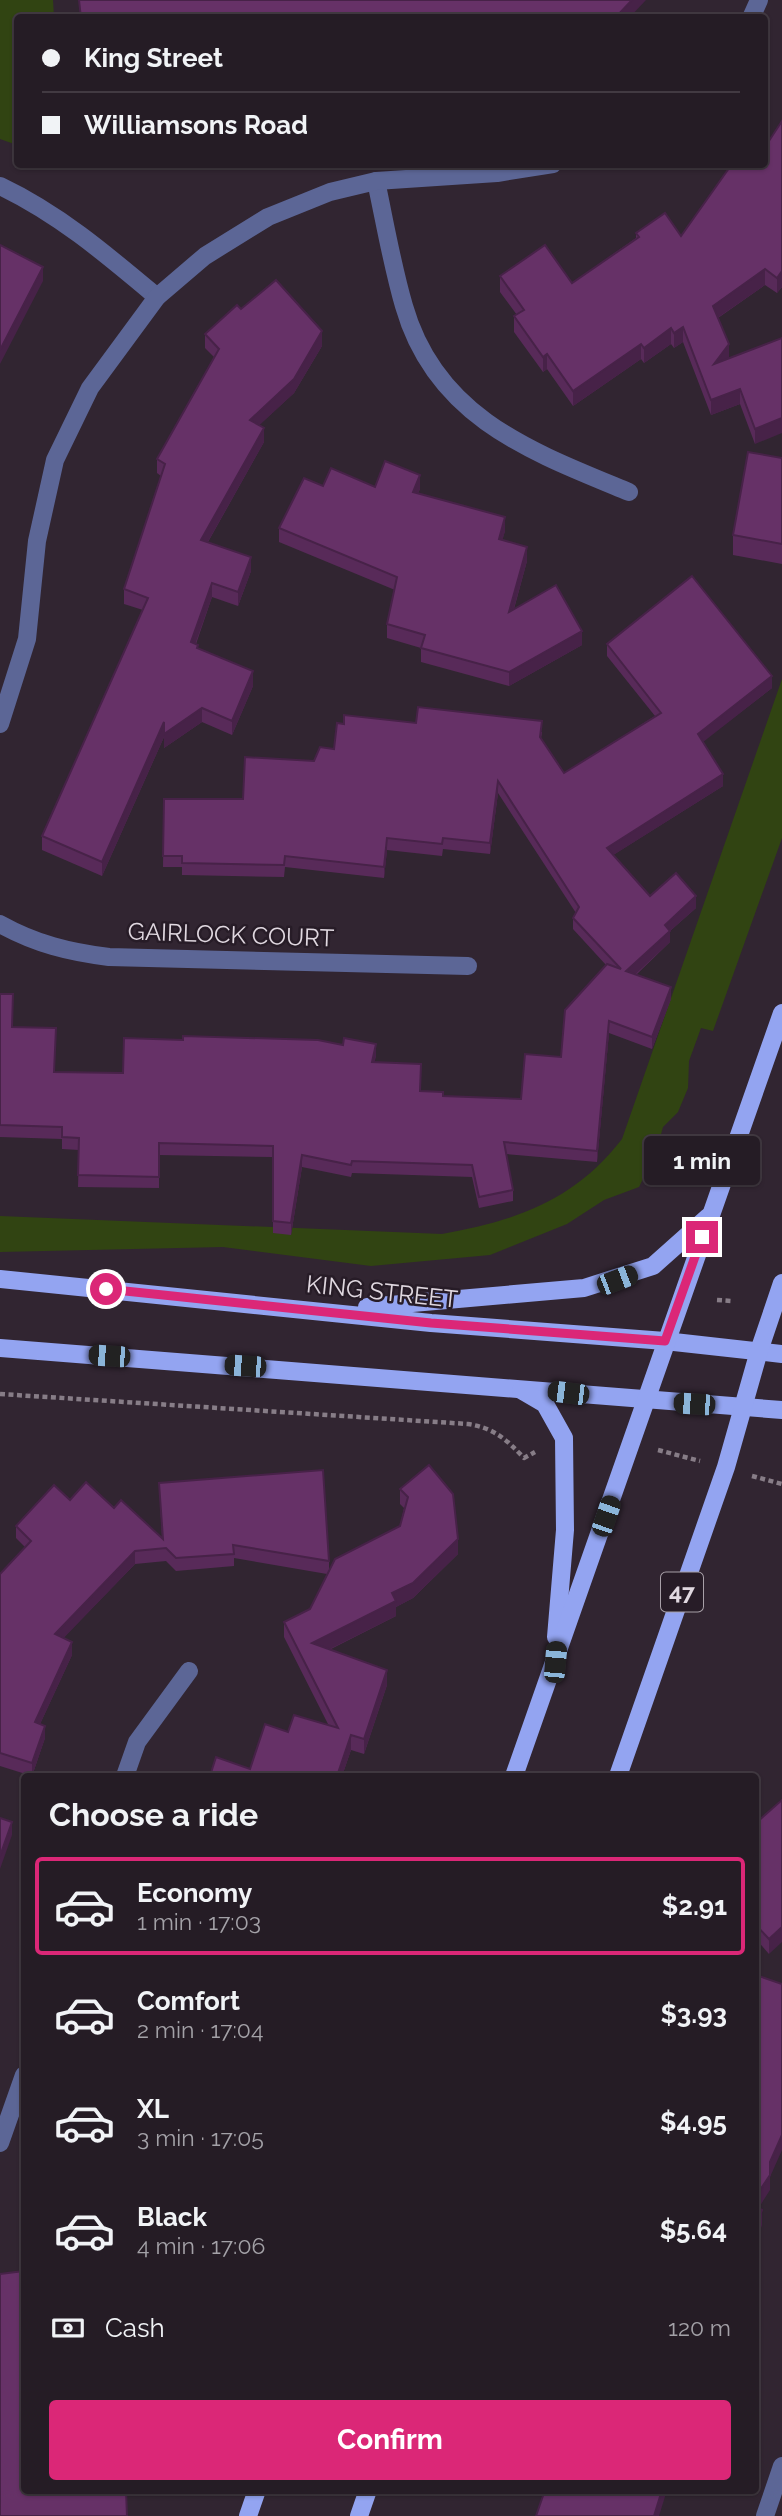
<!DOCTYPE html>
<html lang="en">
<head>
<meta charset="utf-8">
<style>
	:root { --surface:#251c25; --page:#312932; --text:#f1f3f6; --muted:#a3a1a7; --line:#423a42; --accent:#db2777 }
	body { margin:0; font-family:Raleway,sans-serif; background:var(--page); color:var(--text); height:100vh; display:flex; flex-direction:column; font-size:26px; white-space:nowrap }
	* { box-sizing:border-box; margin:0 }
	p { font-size:23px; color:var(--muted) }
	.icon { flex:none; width:38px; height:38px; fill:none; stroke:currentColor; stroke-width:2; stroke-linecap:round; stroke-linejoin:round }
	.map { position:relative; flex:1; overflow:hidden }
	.panel { position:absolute; left:21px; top:1773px; width:738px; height:721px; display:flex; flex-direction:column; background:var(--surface); border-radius:7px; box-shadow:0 2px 5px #0004,0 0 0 2px var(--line) }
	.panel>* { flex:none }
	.hud { position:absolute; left:14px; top:14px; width:754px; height:154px; border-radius:7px; box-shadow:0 2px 5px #0004,0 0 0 2px var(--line); display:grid; align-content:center; height:154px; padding:0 28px; background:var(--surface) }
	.end { position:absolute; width:32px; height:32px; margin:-16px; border:9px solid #db2777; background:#fff; box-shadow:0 0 0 4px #fff }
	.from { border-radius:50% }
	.bubble { position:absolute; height:49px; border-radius:7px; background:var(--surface); box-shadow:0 2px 5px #0004,0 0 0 2px var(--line); font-size:23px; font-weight:700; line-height:49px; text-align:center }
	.car { position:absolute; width:21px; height:42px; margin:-21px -10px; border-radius:9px; box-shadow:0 0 5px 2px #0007; background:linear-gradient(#222 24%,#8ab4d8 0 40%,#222 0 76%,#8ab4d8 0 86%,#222 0) }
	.hud b { display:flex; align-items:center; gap:24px; height:66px; font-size:26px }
	.hud b+b { border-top:2px solid var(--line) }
	.hud i { width:18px; height:18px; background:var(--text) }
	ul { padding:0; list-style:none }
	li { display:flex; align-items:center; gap:21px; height:98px; margin:0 14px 10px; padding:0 14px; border:4px solid transparent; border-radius:7px }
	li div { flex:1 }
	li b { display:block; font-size:26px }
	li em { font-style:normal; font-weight:700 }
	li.active { border-color:var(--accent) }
	li>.icon { width:63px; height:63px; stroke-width:1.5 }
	h2 { padding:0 28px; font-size:32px; line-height:84px }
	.pay { display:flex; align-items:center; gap:18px; height:77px; padding:0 28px; font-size:26px }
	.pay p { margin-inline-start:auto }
	.cta { display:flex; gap:14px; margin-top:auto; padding:14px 28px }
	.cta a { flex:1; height:80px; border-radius:7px; background:var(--accent); color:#fff; font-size:28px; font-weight:700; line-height:80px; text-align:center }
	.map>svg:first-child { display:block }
	.green { fill:#314412 }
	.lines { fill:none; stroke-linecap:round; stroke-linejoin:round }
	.path { stroke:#877d87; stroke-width:4.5; stroke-dasharray:5 3.5; stroke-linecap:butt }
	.minor { stroke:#5c6696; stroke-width:18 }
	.major { stroke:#93a4f1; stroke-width:18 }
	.wall { fill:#582a59 }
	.shaded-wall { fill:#472248 }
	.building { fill:#663167; stroke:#472248; stroke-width:2 }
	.route { stroke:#db2777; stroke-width:9 }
	.labels { text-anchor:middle; stroke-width:5; stroke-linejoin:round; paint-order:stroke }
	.shield { fill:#271c27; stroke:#a8a0a8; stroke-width:2 }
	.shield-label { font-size:23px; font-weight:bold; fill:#e0d8e0 }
	.street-label { font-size:24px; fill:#e0d8e0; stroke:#271c27 }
</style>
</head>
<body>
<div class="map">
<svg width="782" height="2516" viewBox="0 0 782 2516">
	<rect width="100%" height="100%" fill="#312531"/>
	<!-- green -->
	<g class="green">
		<polygon points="0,0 53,0 54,17 18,18 17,145 0,139"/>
		<path d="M782,679V838L713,1031L701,1028L689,1061L688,1088L678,1112L663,1127L656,1152L639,1187L604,1200L567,1224L490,1255L371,1266L223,1247L0,1252V1216L442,1234C516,1221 575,1200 622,1139Z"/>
	</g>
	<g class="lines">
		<!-- path -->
		<g class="path">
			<polyline points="717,1300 732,1301"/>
			<path d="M0,1394L468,1424C494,1428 506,1439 524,1458L535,1452"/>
			<polyline points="658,1450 700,1461"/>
			<polyline points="752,1476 782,1484"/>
		</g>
		<!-- minor -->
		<g class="minor">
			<polyline points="751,18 759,0"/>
			<path d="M376,181C385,223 392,265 404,306C436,418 532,452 629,492"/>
			<path d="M0,186C59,214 107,255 157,297"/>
			<polyline points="0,724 27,639 37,541 55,460 90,388 157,297 205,256 268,217 330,192 376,181 497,173 553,164"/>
			<path d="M0,924C36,944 69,952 109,957L468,966"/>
			<polyline points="125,1776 137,1742 189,1671"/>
			<polyline points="0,2143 24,2075"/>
			<polyline points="765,2516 782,2466"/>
		</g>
		<!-- major -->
		<g class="major">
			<polyline points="0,1279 431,1323 665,1341 782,1354"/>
			<polyline points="367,1307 584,1288 653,1266 708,1217"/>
			<polyline points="0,1348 782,1410"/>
			<polyline points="521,1390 545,1404 564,1438 565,1530 556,1637"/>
			<polyline points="514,1776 782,1013"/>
			<polyline points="618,1776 726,1467 759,1351 782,1283"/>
			<polyline points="248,2516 257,2490"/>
			<polyline points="359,2516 368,2490"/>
		</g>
	</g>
	<!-- wall -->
	<g class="wall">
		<polygon points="782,121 782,287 777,293 765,285 718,318 729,359 782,338 755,444 740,404 711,415 683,342 674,348 671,344 644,363 641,359 573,406 547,369 543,372 514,332 514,316 517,315 500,292 500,276 572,283 636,238 636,233 681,236 765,164"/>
		<polygon points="241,309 322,346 294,393 259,425 264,442 208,542 251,571 238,606 212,597 196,644 198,648 253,686 232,735 202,722 164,748 164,737 102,876 42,850 42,836 143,610 124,604 124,589 161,476 157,473 157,459 214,357 205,348 205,334"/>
		<polygon points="782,458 782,564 733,555 733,535"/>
		<polygon points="323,486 375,487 420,489 418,493 505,531 502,540 527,561 514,609 582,645 509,686 421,662 421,648 387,638 387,624 395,590 279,542 279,528"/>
		<polygon points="607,644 772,688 702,742 723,786 613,855 650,896 696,908 670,931 670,942 636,975 671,999 652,1049 609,1033 597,1162 506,1154 513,1190 513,1201 479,1208 472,1177 352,1173 351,1177 302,1167 291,1235 273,1233 273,1157 159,1155 159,1188 78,1187 79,1150 62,1149 62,1139 0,1137 0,994 13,1027 55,1072 123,1073 376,1056 374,1062 420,1091 443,1096 521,1099 561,1057 606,965 573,929 573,918 576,913 498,793 490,854 443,849 442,856 387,850 384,878 285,867 284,877 182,875 182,867 163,867 164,799 243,799 314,761 334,749 344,724 416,723 542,732 541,739 564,773 655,716 607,656"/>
		<polygon points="159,1483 329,1561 329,1570 400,1526 404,1508 400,1504 400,1489 458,1554 413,1598 396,1607 396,1616 329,1650 387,1685 364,1754 351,1750 342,1776 210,1776 250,1769 288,1732 329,1726 284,1637 284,1622 310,1609 327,1574 234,1558 234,1566 176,1571 166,1561 135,1564 63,1638 72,1655 40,1724 45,1738 32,1776 0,1766 0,1574 25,1547 16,1538 16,1526 70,1500 114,1508 162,1538"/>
		<polygon points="782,1800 769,1954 756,1939 756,1823"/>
	</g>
	<!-- shaded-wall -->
	<g class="shaded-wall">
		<polygon points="632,0 646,0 629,18 615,18"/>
		<polygon points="43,267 43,281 0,364 0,350"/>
		<polygon points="765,269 765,285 713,321 713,306"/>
		<polygon points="782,271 782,287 777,293 777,278"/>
		<polygon points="683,327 683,342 674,348 674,333"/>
		<polygon points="671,328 671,344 644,363 644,348"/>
		<polygon points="322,331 322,346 294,393 250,434 250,420"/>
		<polygon points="641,344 641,359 573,406 573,391"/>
		<polygon points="729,344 729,359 714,364"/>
		<polygon points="547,354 547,369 543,372 543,357"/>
		<polygon points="740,389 740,404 711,415 711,400"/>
		<polygon points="782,418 782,433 755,444 755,429"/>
		<polygon points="264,428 264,442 201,554 201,540"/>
		<polygon points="420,475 420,489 413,506 413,492"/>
		<polygon points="505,517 505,531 499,553 499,539"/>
		<polygon points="527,547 527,561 509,626 509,612"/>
		<polygon points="251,557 251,571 238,606 238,592"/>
		<polygon points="212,583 212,597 191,656 191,642"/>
		<polygon points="582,631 582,645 509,686 509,672"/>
		<polygon points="253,671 253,686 232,735 232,721"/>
		<polygon points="772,676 772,688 698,746 698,734"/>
		<polygon points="202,708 202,722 164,748 164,737 102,876 102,862 164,722"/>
		<polygon points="723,774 723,786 607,859 607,848"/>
		<polygon points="498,781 498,793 490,854 490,843"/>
		<polygon points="387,838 387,850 384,878 384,867"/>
		<polygon points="696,896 696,908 670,931 670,942 626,983 626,971 665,925"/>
		<polygon points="671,987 671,999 652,1049 652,1037"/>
		<polygon points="609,1021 609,1033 597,1162 597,1151"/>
		<polygon points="376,1044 376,1056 372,1074 372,1062"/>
		<polygon points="302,1155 302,1167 291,1235 291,1223"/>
		<polygon points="458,1539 458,1554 413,1598 396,1607 396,1616 312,1658 312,1643 392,1593"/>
		<polygon points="135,1551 135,1564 55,1647 55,1634"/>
		<polygon points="72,1642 72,1655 35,1735 35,1722"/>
		<polygon points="387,1670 387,1685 364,1754 364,1739"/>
		<polygon points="45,1726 45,1738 32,1776 32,1763"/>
		<polygon points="351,1735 351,1750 342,1776 337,1776"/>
		<polygon points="12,1822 12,1835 0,1869 0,1856"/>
		<polygon points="782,1927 782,1942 769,1954 769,1939"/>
		<polygon points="782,2135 782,2150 770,2177 770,2190 756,2212 756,2196"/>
		<polygon points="762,2210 762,2225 756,2243 756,2227"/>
		<polygon points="662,2490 667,2490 659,2516 654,2516"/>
	</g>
	<!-- building -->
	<g class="building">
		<polygon points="79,0 632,0 615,18 81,18"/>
		<polygon points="782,121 782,271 777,278 765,269 713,306 729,344 714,364 782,338 782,418 755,429 740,389 711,400 683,327 674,333 671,328 644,348 641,344 573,391 547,354 543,357 514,316 524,310 500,276 545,245 572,283 639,237 636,233 665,213 681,236 732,164 765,164 765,147"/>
		<polygon points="0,245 43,267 0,350"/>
		<polygon points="276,280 322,331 294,379 250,420 264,428 201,540 251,557 238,592 212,583 191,642 198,645 197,648 253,671 232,721 202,708 164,734 164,722 102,862 42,836 148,598 124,589 165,464 157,459 219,349 205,334 237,305 241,309"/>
		<polygon points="748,452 782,458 782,544 733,535"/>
		<polygon points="385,461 420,475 413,492 505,517 499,539 527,547 509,612 556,585 582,631 509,672 421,648 425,635 387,624 397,577 279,528 304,478 323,486 331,468 375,487"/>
		<polygon points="692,576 772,676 698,734 723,774 607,848 650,896 676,873 696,896 665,925 670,931 626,971 671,987 652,1037 609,1021 597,1151 504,1142 513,1190 479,1197 472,1165 352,1161 351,1165 302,1155 291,1223 273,1221 273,1146 159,1143 159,1177 78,1175 79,1138 62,1137 62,1127 0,1125 0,994 13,994 12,1027 56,1028 54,1072 123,1073 124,1038 183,1040 183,1036 318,1040 343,1045 344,1038 376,1044 372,1062 421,1064 420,1091 443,1092 443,1096 521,1099 525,1054 561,1057 565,1010 607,964 621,969 573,918 579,907 498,781 490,843 443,838 442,844 387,838 384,867 285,856 284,865 182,863 182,856 163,856 164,799 243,799 245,757 314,761 320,747 334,749 337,723 344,724 344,715 416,723 418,707 542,721 540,737 564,773 661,713 607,644"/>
		<polygon points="429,1465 453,1494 458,1539 413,1583 392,1593 396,1601 312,1643 387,1670 364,1739 351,1735 337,1776 210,1776 216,1757 250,1769 265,1724 288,1732 294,1715 338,1728 284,1622 310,1609 335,1559 400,1526 408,1497 400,1489"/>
		<polygon points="323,1470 329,1561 233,1545 234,1554 176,1558 166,1548 135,1551 55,1634 72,1642 35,1722 45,1726 32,1763 0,1753 0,1574 31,1541 16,1526 54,1485 70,1500 86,1482 114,1508 121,1500 163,1539 159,1483"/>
		<polygon points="782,1800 782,1927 769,1939 756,1925 756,1823"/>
		<polygon points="0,1818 12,1822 0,1856"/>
		<polygon points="756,1975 782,1984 782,2135 770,2162 770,2175 756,2196"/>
		<polygon points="756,2207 762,2210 756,2227"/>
		<polygon points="24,2271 24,2490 126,2490 127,2516 0,2516 0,2274"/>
		<polygon points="545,2490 662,2490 654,2516 536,2516"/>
	</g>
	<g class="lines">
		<!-- route -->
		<polyline class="route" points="106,1289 431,1323 665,1341 702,1237"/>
	</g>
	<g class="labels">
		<!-- shield labels -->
		<rect class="shield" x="661" y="1572.5" width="42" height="39" rx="5"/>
		<g class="shield-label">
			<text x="682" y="1600">47</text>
		</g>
		<!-- street labels -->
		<g class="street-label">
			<text transform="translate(231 935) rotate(2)" y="8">GAIRLOCK COURT</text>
			<text transform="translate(382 1292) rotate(6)" y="8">KING STREET</text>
		</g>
	</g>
</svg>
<i class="end from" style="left:106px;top:1289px"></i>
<i class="end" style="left:702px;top:1237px"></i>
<div class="bubble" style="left:644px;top:1136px;width:116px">1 min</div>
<i class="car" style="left:617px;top:1280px;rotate:69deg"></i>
<i class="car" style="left:109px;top:1356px;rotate:274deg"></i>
<i class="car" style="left:245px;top:1366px;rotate:274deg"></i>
<i class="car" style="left:568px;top:1393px;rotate:277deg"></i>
<i class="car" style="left:694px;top:1404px;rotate:274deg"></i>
<i class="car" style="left:606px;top:1516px;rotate:19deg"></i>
<i class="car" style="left:555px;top:1662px;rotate:5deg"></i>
<div class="hud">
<b><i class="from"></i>King Street</b>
<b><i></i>Williamsons Road</b>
</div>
<section class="panel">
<h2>Choose a ride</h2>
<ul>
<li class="active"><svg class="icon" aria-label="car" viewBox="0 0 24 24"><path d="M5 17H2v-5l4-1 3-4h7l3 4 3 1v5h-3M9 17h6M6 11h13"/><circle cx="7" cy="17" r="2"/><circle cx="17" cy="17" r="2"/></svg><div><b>Economy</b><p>1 min · 17:03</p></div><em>$2.91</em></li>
<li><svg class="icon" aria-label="car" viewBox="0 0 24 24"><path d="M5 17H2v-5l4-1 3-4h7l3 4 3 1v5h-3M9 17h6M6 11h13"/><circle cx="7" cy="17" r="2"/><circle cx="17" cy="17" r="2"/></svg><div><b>Comfort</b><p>2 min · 17:04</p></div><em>$3.93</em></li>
<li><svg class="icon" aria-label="car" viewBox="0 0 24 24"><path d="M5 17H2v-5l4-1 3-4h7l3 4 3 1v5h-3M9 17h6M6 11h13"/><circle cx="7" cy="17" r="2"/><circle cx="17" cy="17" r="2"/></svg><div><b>XL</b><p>3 min · 17:05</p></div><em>$4.95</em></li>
<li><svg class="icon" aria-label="car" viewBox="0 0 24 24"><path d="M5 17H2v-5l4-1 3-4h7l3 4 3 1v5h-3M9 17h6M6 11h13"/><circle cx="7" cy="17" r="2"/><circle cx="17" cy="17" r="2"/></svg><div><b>Black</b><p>4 min · 17:06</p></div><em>$5.64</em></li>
</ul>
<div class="pay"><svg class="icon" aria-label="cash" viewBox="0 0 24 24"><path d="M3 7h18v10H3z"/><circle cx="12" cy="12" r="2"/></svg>Cash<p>120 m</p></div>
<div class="cta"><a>Confirm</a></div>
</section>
</div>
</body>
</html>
